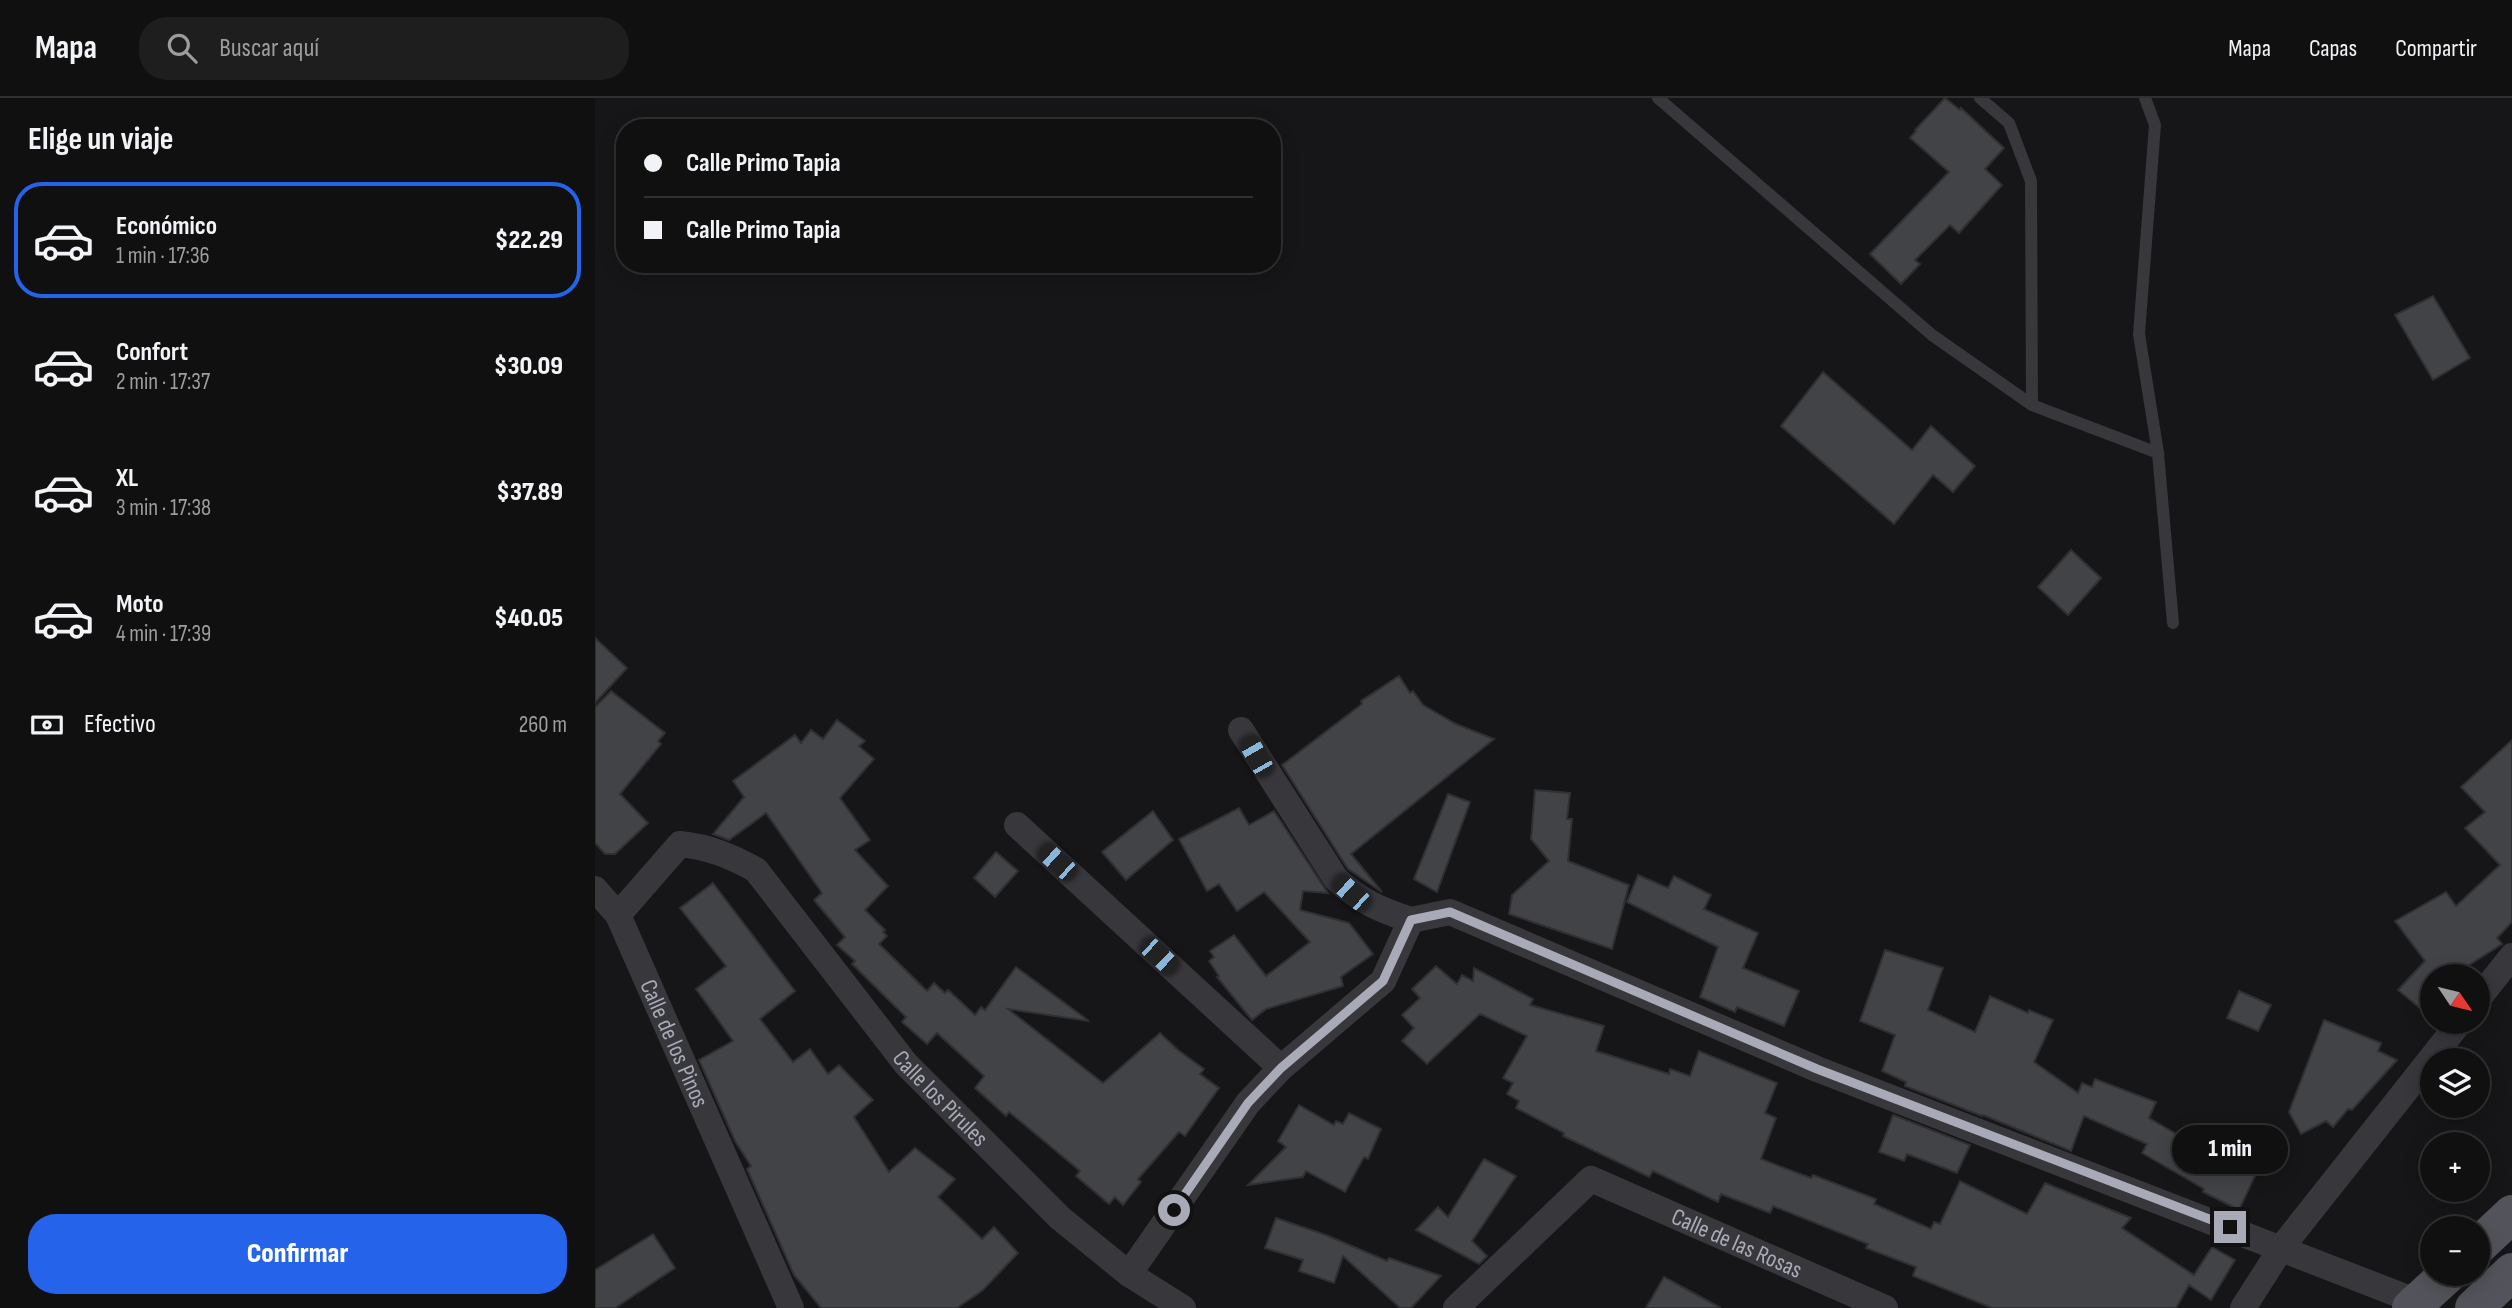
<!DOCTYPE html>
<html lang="es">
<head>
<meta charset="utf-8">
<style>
	:root { --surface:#101011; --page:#1e1e1f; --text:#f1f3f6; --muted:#9c9d9f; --line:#303031; --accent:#2563eb }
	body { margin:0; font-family:"Sofia Sans Condensed",sans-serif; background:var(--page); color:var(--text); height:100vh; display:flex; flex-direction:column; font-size:26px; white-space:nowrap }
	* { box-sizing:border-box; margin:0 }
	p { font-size:23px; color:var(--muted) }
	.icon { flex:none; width:38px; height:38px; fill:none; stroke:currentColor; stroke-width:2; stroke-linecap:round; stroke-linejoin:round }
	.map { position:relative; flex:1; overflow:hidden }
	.side { display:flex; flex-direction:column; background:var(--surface); width:595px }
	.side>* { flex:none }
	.hud { position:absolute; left:21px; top:21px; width:665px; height:154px; border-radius:28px; box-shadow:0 4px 18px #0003,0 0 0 2px var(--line); display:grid; align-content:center; height:154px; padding:0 28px; background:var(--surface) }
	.needle { width:46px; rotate:125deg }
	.controls { position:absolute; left:1825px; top:866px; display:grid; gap:14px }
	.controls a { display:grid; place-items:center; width:70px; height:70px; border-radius:50%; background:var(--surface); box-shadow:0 4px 18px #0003,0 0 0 2px var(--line); font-size:35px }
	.end { position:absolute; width:32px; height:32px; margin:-16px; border:9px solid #a8abb7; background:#111; box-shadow:0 0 0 4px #111 }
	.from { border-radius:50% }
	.bubble { position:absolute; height:49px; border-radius:24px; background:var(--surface); box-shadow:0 4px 18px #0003,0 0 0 2px var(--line); font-size:23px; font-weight:800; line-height:49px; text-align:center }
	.car { position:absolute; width:21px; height:42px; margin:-21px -10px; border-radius:9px; box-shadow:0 0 5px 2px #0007; background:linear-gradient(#222 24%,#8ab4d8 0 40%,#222 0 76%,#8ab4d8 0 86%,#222 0) }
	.hud b { display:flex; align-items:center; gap:24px; height:66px; font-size:26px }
	.hud b+b { border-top:2px solid var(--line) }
	.hud i { width:18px; height:18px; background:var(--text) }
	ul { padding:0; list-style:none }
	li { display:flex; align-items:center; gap:21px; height:116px; margin:0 14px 10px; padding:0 14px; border:4px solid transparent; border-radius:28px }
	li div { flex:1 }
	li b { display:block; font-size:26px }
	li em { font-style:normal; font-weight:800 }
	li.current { border-color:var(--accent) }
	li>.icon { width:63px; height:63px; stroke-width:1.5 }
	h2 { padding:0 28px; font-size:32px; line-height:84px }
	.pay { display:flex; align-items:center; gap:18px; height:77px; padding:0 28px; font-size:26px }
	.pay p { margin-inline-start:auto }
	.cta { display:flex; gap:14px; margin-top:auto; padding:14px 28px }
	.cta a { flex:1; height:80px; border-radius:28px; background:var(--accent); color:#fff; font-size:28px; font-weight:800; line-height:80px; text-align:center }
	header { display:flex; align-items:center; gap:42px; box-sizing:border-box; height:98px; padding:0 35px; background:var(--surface); border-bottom:2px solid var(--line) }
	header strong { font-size:33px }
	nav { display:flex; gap:38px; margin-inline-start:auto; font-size:24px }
	.search { width:490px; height:63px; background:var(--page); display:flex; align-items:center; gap:18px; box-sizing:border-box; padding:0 24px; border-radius:28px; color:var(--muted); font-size:26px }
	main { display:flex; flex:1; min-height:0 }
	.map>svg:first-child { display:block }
	.building { fill:#424347; stroke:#303033; stroke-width:2 }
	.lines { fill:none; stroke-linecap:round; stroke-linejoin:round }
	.service { stroke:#37373c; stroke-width:12 }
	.minor { stroke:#37373c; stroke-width:26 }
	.primary { stroke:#53545b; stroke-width:38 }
	.route { stroke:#a8abb7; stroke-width:9 }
	.labels { text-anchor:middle; stroke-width:5; stroke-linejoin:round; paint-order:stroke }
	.street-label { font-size:24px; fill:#a8abb7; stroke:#111012 }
</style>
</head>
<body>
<header>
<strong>Mapa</strong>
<div class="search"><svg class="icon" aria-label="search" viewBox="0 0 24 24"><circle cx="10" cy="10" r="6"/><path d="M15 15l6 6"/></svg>Buscar aquí</div>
<nav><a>Mapa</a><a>Capas</a><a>Compartir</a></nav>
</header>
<main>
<section class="side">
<h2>Elige un viaje</h2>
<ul>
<li class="current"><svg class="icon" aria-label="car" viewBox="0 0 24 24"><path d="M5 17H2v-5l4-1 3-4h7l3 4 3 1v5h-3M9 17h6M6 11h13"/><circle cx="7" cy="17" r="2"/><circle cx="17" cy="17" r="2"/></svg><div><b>Económico</b><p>1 min · 17:36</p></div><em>$22.29</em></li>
<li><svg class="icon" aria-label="car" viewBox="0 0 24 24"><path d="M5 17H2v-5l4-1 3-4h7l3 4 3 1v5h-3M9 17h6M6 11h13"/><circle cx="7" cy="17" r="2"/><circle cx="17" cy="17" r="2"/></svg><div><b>Confort</b><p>2 min · 17:37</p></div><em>$30.09</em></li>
<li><svg class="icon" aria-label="car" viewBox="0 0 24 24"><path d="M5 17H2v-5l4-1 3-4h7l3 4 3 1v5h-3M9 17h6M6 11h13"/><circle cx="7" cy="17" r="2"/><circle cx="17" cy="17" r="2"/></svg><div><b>XL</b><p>3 min · 17:38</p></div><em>$37.89</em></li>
<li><svg class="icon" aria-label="car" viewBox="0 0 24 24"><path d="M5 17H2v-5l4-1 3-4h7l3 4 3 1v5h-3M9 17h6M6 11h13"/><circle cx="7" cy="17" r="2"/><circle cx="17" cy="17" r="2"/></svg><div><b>Moto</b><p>4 min · 17:39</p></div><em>$40.05</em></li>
</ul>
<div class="pay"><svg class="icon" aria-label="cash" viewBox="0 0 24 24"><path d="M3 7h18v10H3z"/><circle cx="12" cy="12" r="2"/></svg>Efectivo<p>260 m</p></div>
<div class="cta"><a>Confirmar</a></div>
</section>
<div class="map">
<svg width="1917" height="1210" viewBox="0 0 1917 1210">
	<rect width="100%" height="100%" fill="#161517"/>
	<!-- building -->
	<g class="building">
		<polygon points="1350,0 1365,12 1366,10 1409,50 1390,71 1407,87 1364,135 1355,127 1320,162 1325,166 1306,186 1275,156 1354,74 1315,40 1321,33 1320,32"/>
		<polygon points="1838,198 1875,260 1838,282 1800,217"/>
		<polygon points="1228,274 1317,352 1336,328 1380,368 1358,394 1338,377 1299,426 1186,328"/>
		<polygon points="1476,452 1506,480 1473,517 1443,489"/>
		<polygon points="0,540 32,570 0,605"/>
		<polygon points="804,578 815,595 818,593 828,607 861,626 899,641 756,756 787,794 753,771 687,667 767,606 766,603"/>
		<polygon points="16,593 70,635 63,643 66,646 25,696 53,725 20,756 10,756 0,745 0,609"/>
		<polygon points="242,622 270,643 264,648 279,661 245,700 275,742 260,752 293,788 270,812 290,832 288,834 292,838 284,846 332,893 339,885 350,895 353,892 380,917 386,909 390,912 421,869 494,923 413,911 508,985 565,935 583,952 609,971 605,976 624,990 590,1038 584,1034 543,1081 546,1084 528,1107 520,1099 514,1106 481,1078 485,1073 414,1014 411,1018 380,990 389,978 342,935 332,946 307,924 311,919 257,866 260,863 242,847 250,839 219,802 227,795 171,715 134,742 118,736 149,699 138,683 200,637 206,645 216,632 228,641"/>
		<polygon points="1917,642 1917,824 1902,840 1907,846 1857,878 1838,878 1838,921 1803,892 1830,863 1800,823 1851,794 1861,808 1905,767 1870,730 1890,714 1866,689"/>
		<polygon points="940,692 975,695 972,721 977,721 973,763 1034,787 1017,851 914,816 917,797 954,763 936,741"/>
		<polygon points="853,696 875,704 842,794 819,781"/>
		<polygon points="644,710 654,727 679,713 733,795 708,793 705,812 754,825 778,856 746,879 748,888 671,911 657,922 622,879 624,878 614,863 619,859 615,853 639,837 671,878 715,844 669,794 642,813 624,786 612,793 584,741"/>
		<polygon points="558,713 578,742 531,782 507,754"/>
		<polygon points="401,754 423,773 400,799 379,780"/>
		<polygon points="1043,777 1073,790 1079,778 1116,797 1109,811 1163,835 1148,870 1204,893 1189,928 1142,909 1140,914 1105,899 1123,849 1032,804"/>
		<polygon points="118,785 200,893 165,921 198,964 215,951 233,976 244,967 278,1002 259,1019 294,1074 320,1050 360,1081 343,1099 387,1141 399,1129 423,1155 388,1192 362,1210 226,1210 199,1177 152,1071 156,1068 140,1043 104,962 138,943 101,891 131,868 85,810"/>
		<polygon points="1290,852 1348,870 1333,912 1380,934 1395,898 1433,915 1434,912 1458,922 1439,964 1483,995 1487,985 1497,989 1500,981 1561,1004 1554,1020 1623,1060 1628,1049 1639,1055 1650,1034 1675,1046 1644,1112 1608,1094 1609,1091 1547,1055 1552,1046 1489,1018 1476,1053 1388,1017 1387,1018 1310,988 1311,984 1287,973 1300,937 1265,923"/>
		<polygon points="841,868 862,886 867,877 878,883 879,870 938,901 935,907 1009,928 1001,953 1074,976 1075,971 1095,978 1104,953 1182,985 1170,1015 1181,1020 1166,1061 1216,1080 1218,1077 1281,1101 1279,1106 1336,1131 1339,1124 1345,1126 1365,1083 1432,1116 1450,1085 1536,1120 1527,1130 1599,1177 1617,1149 1640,1162 1616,1202 1594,1187 1581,1210 1397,1210 1318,1178 1321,1169 1271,1150 1273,1146 1178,1108 1175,1115 1126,1096 1123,1104 1058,1073 1054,1079 968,1038 969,1035 921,1010 924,1003 912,996 918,985 908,980 932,938 885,916 832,966 807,943 819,930 807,917 825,900 817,891"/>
		<polygon points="1644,893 1676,907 1663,933 1632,920"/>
		<polygon points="1729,922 1786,945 1783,953 1802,962 1757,1012 1753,1011 1738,1029 1731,1023 1706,1036 1694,1014"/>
		<polygon points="704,1007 739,1027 741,1023 748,1026 754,1015 786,1031 773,1061 769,1059 750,1094 711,1073 708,1079 653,1087 691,1049 683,1043"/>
		<polygon points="1298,1017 1375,1047 1362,1075 1312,1056 1309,1063 1284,1054"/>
		<polygon points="889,1061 921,1078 877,1143 892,1158 884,1166 821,1132 843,1109 853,1119"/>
		<polygon points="681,1120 731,1137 792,1163 794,1160 846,1178 816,1210 805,1210 748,1158 739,1185 704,1173 708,1162 670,1150"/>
		<polygon points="58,1136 80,1170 20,1210 0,1210 0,1172"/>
		<polygon points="1069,1179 1126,1210 1051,1210"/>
	</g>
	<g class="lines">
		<!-- service -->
		<g class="service">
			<polyline points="1063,0 1337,237 1437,307 1563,355"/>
			<polyline points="1385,0 1414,25 1436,83 1437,307"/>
			<polyline points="1550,0 1560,27 1544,236 1563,355 1578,525"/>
		</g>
		<!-- minor -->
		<g class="minor">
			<path d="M646,632L741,781C765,803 785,812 816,822"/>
			<polyline points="422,727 686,970"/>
			<path id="s1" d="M0,791L23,817L196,1210"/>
			<path id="s2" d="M23,817L85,746C114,749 136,758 161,772L311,966L465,1120L534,1176L588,1210"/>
			<polyline points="816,822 855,814 1222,971 1823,1204"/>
			<polyline points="1883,901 1917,858"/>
			<polyline points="534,1176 653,1005 686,970 788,883 816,822"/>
			<path id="s3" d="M861,1210L996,1081L1290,1210"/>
			<polyline points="1648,1210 1687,1149 1865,924"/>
		</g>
		<!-- primary -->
		<g class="primary">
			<polyline points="1883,1148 1917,1116"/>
			<polyline points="1816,1210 1853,1176"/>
			<polyline points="1879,1210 1917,1174"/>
		</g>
	</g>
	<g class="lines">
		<!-- route -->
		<polyline class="route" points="579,1112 653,1005 686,970 788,883 816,822 855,814 1222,971 1635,1129"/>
	</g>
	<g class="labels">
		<!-- street labels -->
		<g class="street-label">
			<text dy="8" stroke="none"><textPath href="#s1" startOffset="175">Calle de los Pinos</textPath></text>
			<text dy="8" stroke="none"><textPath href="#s2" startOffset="469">Calle los Pirules</textPath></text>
			<text dy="8" stroke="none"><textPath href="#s3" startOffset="346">Calle de las Rosas</textPath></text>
		</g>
	</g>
</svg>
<div class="controls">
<a><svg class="needle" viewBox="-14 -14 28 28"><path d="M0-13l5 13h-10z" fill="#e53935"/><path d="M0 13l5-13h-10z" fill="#9c9d9f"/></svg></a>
<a><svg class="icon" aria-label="layers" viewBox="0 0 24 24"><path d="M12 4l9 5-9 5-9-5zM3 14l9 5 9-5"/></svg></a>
<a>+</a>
<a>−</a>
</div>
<i class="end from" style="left:579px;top:1112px"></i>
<i class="end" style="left:1635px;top:1129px"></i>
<div class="bubble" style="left:1577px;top:1027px;width:116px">1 min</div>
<i class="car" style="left:661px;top:658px;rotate:330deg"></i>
<i class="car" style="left:462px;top:764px;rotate:312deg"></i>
<i class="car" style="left:756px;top:795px;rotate:312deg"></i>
<i class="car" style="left:564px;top:858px;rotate:133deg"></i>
<div class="hud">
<b><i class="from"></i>Calle Primo Tapia</b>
<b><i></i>Calle Primo Tapia</b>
</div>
</div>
</main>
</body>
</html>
